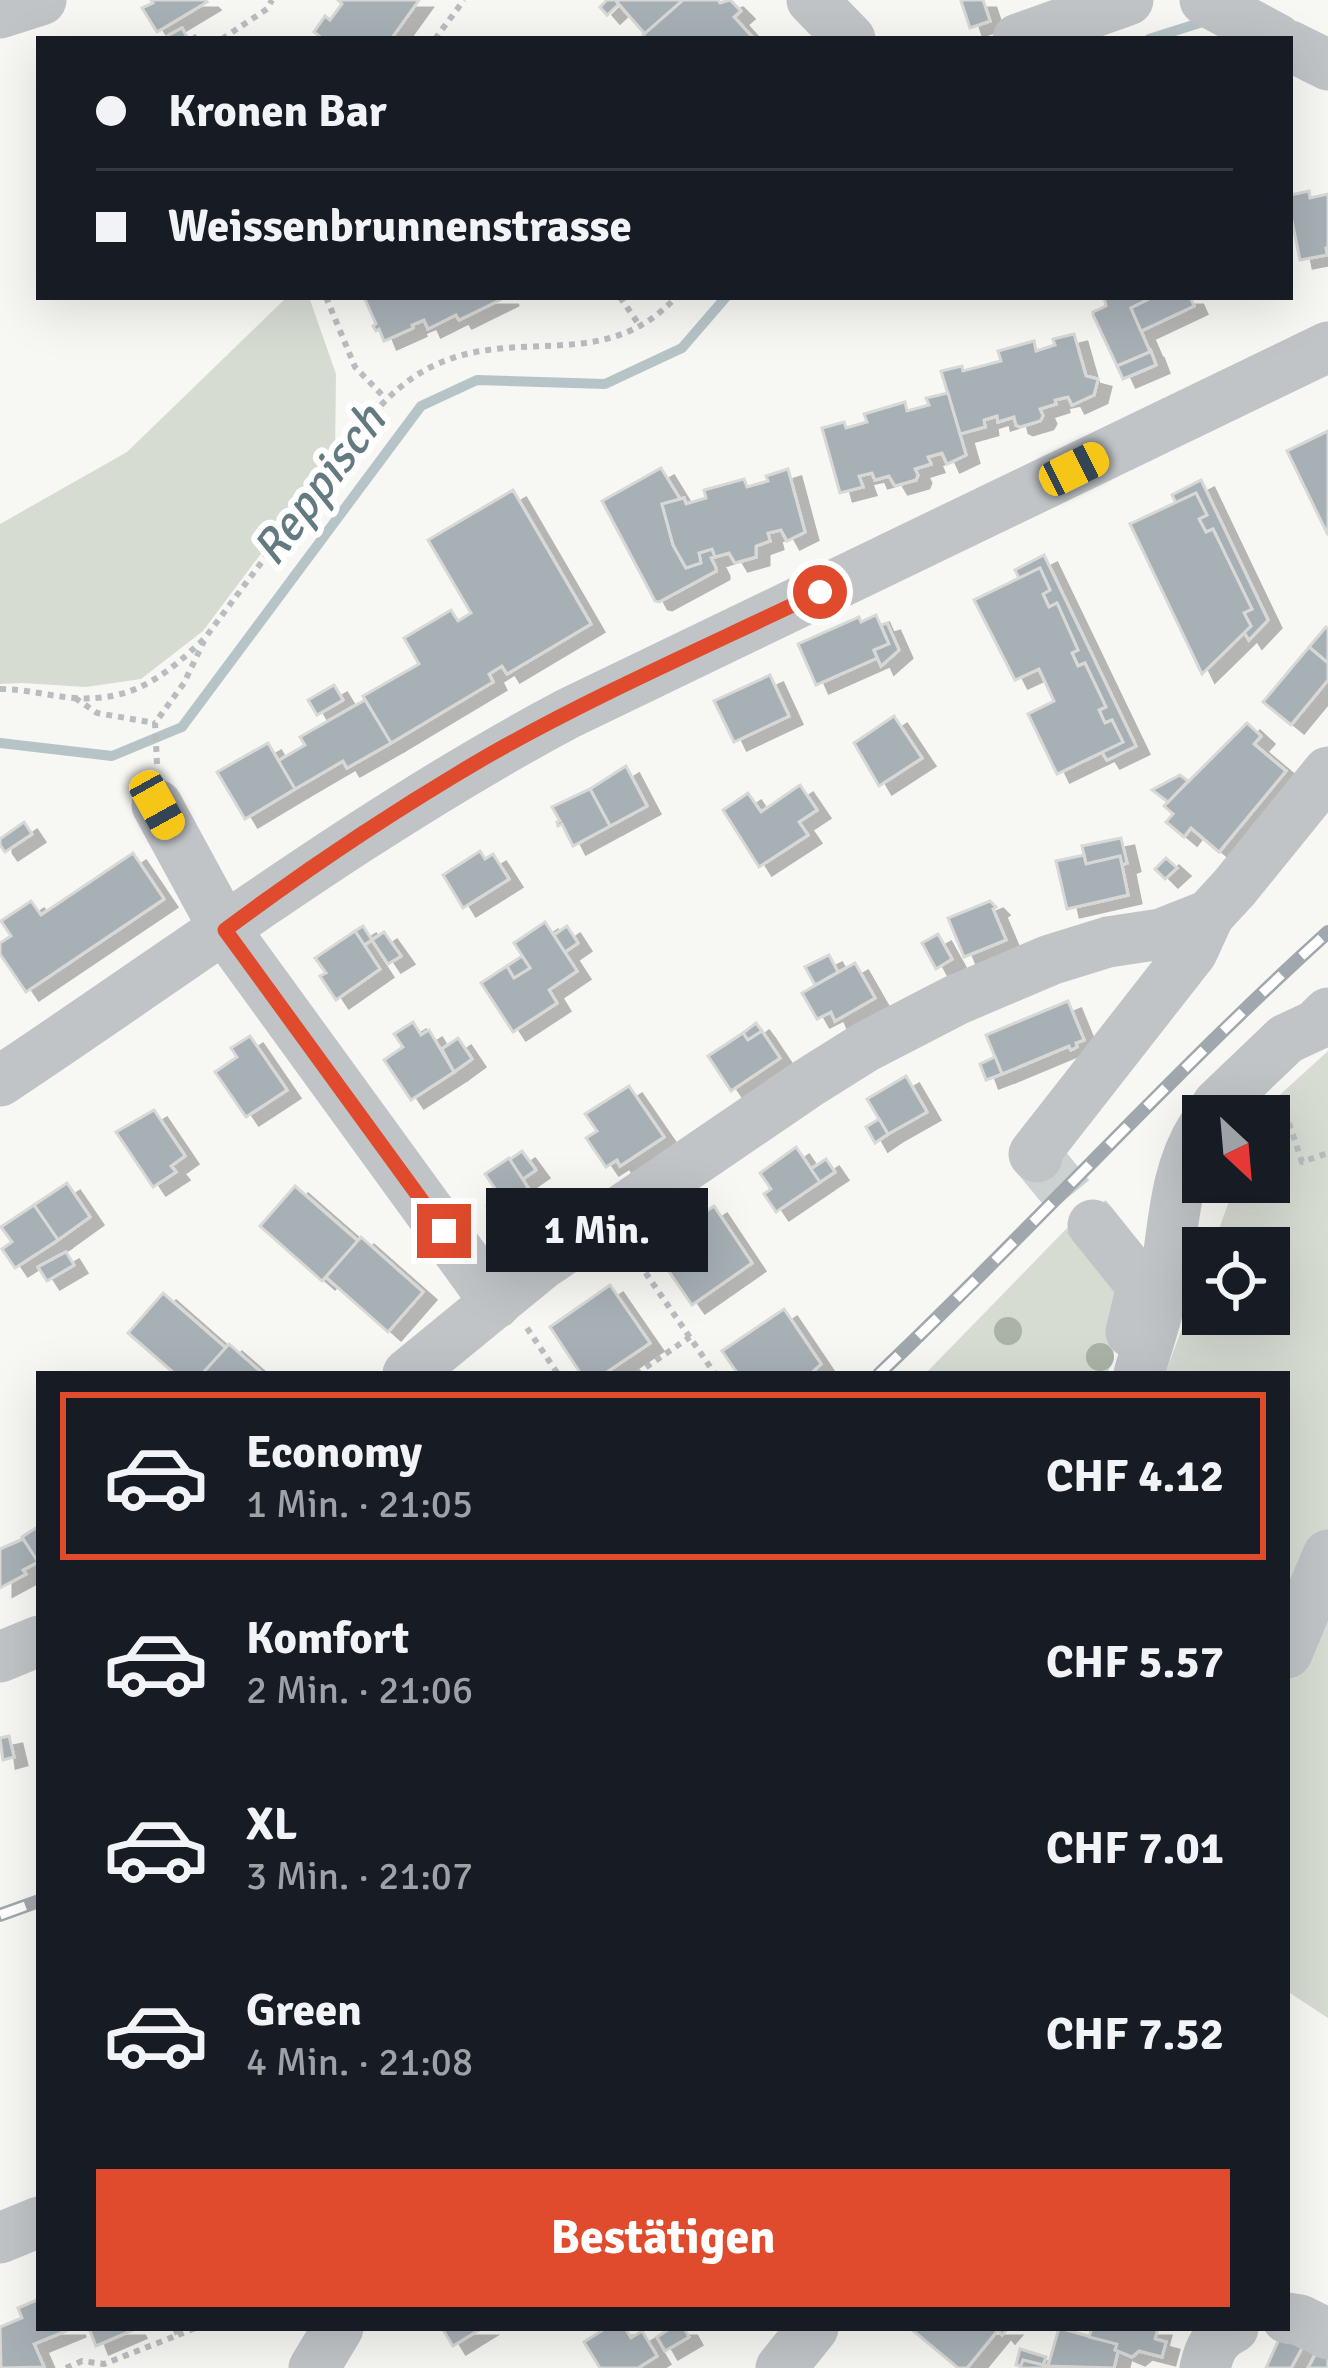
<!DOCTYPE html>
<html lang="de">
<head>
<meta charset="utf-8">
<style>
	:root { --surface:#171b24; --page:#242831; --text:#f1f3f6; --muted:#9ea1a6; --line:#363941; --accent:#df4b2c }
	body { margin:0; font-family:Signika,sans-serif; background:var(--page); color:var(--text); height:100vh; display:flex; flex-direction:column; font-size:45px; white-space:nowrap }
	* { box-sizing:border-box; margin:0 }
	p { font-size:39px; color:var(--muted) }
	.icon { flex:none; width:66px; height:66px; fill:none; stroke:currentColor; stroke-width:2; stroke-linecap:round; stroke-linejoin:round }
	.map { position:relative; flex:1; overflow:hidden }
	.details { position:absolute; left:36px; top:1371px; width:1254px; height:960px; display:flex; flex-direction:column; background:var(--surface); border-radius:0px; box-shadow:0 12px 48px #0002 }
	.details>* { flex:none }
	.top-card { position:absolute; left:36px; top:36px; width:1257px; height:264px; border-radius:0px; box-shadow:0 12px 48px #0002; display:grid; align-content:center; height:264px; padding:0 60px; background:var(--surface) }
	.needle { width:78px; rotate:154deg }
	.tools { position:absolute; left:1182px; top:1095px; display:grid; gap:24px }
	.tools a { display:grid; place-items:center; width:108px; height:108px; border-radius:0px; background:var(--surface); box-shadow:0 12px 48px #0002; font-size:60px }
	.end { position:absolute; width:54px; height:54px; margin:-27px; border:15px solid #df4b2c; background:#fff; box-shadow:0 0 0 6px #fff }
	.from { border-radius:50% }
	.bubble { position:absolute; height:84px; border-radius:0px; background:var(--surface); box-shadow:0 12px 48px #0002; font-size:39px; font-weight:700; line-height:84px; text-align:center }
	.car { position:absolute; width:36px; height:72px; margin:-36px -18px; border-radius:15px; box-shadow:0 0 9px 3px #0007; background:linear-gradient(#f5c518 24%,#345 0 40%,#f5c518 0 76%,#345 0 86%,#f5c518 0) }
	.top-card b { display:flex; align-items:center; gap:42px; height:114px; font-size:45px }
	.top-card b+b { border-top:3px solid var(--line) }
	.top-card i { width:30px; height:30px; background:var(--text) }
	ul { padding:21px 0 0; list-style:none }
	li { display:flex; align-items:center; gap:36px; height:168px; margin:0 24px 18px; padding:0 36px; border:6px solid transparent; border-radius:0px }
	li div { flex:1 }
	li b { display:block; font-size:45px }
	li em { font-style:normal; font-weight:700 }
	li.on { border-color:var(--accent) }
	li>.icon { width:108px; height:108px; stroke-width:1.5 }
	.button { display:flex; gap:24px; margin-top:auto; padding:24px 60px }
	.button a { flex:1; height:138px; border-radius:0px; background:var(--accent); color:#fff; font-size:48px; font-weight:700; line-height:138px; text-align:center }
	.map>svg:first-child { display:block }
	.green { fill:#d7dcd3 }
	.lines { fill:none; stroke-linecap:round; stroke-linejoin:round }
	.stream { stroke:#b7c4c7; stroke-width:10 }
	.building { fill:#a7b0b5; stroke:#d8d8d6; stroke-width:3; filter:url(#shadow) }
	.minor-tunnel { stroke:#ccd1d2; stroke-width:51; stroke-dasharray:51 26; stroke-linecap:butt }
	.path { stroke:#babdbf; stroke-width:6; stroke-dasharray:6 6; stroke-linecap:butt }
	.minor { stroke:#c0c4c7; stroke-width:51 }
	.rail-casing { stroke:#a1a8ad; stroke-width:14 }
	.rail { stroke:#fff; stroke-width:9; stroke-dasharray:27; stroke-linecap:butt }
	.tree { fill:#aab3a5 }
	.route { stroke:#df4b2c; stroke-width:15 }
	.labels { text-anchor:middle; stroke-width:12; stroke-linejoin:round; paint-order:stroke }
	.water-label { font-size:48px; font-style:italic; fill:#637a80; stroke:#fff }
</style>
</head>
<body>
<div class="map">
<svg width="1328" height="2368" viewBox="0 0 1328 2368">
	<defs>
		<filter id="shadow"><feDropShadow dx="13" dy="8" stdDeviation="0" flood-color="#0004"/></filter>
	</defs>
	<rect width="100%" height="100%" fill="#f7f7f4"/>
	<!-- green -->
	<g class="green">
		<polygon points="287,297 309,297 336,374 335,455 203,631 141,679 86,687 22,683 0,684 0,524 127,452"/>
		<polygon points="1328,1051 1328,2018 1287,1991 1287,1374 1165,1374 1203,1272 1203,1314 1269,1314 1269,1248 1212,1248 1236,1182 1269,1182 1269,1116 1261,1116 1262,1111"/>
		<polygon points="1070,1225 1130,1287 1108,1374 925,1374"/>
	</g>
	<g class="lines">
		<!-- stream -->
		<g class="stream">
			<polyline points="1149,39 1209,20"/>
			<polyline points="0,743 112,756 182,727 421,406 477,380 605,384 682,348 726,297"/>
		</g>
	</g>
	<!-- building -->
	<g class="building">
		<polygon points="151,0 205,0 207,2 157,32 142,8 153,3"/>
		<polygon points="338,0 419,0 391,39 323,39 314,32 325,16 330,20 342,4"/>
		<polygon points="607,0 619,0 617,2 619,4 607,15 600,7"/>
		<polygon points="619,0 683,0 645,34 617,2"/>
		<polygon points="683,0 718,0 720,3 730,0 741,11 734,17 754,39 646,39 643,35"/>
		<polygon points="964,0 983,0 990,21 970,28 961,1"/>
		<polygon points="182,28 188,39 164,39 164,38"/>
		<polygon points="1309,191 1310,198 1328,194 1328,248 1326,248 1327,255 1300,260 1292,221 1290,221 1290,195"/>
		<polygon points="364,297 506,297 459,320 456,315 428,329 424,320 412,325 413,328 384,341 379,329 376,331 373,326 376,324"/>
		<polygon points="1104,297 1153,297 1131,308 1150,352 1117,366 1093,315 1093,312 1106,306"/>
		<polygon points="1190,297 1194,306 1141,331 1131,308 1153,297"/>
		<polygon points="1074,334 1086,376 1098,379 1094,395 1072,405 1068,397 1055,400 1056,404 1040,409 1043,416 1040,421 1020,427 1016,425 1014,417 998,422 997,416 984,420 985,427 960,434 941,371 962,366 963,371 1001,361 998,351 1034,341 1036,351 1055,345 1053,339"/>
		<polygon points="1150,349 1156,365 1123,379 1117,366 1150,352"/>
		<polygon points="948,393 966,455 947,464 942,453 928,457 931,464 915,469 918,475 916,480 895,486 889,476 875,480 872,473 859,476 863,487 840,493 822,428 844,422 846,428 867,422 864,414 905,402 907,411 929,405 926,398"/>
		<polygon points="1328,431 1328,535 1287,451"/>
		<polygon points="661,468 680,499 662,504 673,545 686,568 701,563 699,553 712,549 715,557 711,558 716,568 716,571 659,602 655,601 602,501"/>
		<polygon points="788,469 805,532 787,541 781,530 768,533 770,541 756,546 756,557 735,563 729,553 715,557 712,549 699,553 701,563 686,568 673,545 662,504 684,498 686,504 706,498 704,490 744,479 747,487 768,481 766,476"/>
		<polygon points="1201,480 1268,620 1249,640 1244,632 1251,626 1244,613 1252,609 1213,529 1206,532 1199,519 1207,515 1196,493 1176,503 1172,495"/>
		<polygon points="513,490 591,624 507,674 502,666 489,674 493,682 391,743 363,696 419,664 404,638 451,610 458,621 471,613 428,540"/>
		<polygon points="1196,493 1207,515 1199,519 1206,532 1213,529 1252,609 1244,613 1251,626 1202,674 1130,524"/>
		<polygon points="1044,555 1136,746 1107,760 1102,752 1123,742 1112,720 1105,723 1099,710 1106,707 1085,663 1078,666 1072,653 1078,650 1057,603 1049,607 1043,594 1050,590 1040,568 1019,578 1015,570"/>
		<polygon points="1040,568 1050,590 1043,594 1049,607 1057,603 1078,650 1072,653 1078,666 1085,663 1106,707 1099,710 1105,723 1112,720 1123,742 1057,774 1028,714 1054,701 1039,669 1015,680 974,600"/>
		<polygon points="876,615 889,644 874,650 877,658 816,685 798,644 859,617 861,622"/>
		<polygon points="887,623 899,650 881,666 874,650 889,644 881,625"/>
		<polygon points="1326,627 1328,629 1328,663 1309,647"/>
		<polygon points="1309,647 1328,663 1328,680 1291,725 1263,702"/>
		<polygon points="770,675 789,716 734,742 714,701"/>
		<polygon points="334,685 343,700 317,715 308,700"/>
		<polygon points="365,700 391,743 347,768 343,761 295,789 278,761 305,745 300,737"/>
		<polygon points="894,716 922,758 879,786 854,743"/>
		<polygon points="1247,723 1261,736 1254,744 1286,771 1219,852 1191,828 1184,837 1166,822 1173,814 1164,806"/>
		<polygon points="268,743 295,789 245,819 217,772"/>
		<polygon points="626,766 647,806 610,826 590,789"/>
		<polygon points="1180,775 1188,781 1168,802 1152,790"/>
		<polygon points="800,785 817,810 799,822 808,835 759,867 723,810 748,793 761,812"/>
		<polygon points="590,789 610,826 573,846 562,824 558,826 557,822 560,821 552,807"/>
		<polygon points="24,822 32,834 5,852 0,845 0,839"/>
		<polygon points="1121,838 1127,863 1122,865 1120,856 1086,864 1082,846"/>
		<polygon points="480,851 485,859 493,854 509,879 463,908 443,875"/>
		<polygon points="133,853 164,899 26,992 0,954 0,943 11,936 1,921 31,901 41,915"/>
		<polygon points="1084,855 1086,864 1120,856 1128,895 1067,909 1056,861"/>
		<polygon points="1166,858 1177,868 1165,879 1155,869"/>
		<polygon points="990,901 996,907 993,909 1006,940 964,957 948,918"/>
		<polygon points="545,922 577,971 549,990 557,1003 513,1032 481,983 507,966 514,978 530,968 514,943"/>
		<polygon points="363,926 372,940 364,945 355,931"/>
		<polygon points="567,926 578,943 565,952 554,935"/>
		<polygon points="355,931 380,969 336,1000 320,976 326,973 315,958"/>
		<polygon points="384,932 401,956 388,964 372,940"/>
		<polygon points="938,934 952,959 936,969 922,943"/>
		<polygon points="829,955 838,972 815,985 805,967"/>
		<polygon points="522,956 530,968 514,978 507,966"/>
		<polygon points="855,963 875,998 835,1021 831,1012 817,1019 802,993"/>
		<polygon points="1068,1001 1084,1040 1076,1043 1077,1047 1071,1050 1069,1046 1002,1074 986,1035"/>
		<polygon points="413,1022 421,1035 429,1030 454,1072 411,1100 384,1060 403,1047 394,1034"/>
		<polygon points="756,1023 762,1031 748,1040 743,1033"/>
		<polygon points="762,1031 780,1058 731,1091 708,1056 743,1033 748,1040"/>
		<polygon points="250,1036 287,1090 246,1117 215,1072 237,1057 231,1048"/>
		<polygon points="458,1038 472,1059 454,1072 442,1049"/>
		<polygon points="995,1057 1002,1074 986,1080 980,1064"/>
		<polygon points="906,1076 927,1112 888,1134 867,1099"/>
		<polygon points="629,1086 664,1137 620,1166 617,1160 606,1167 586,1138 597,1131 585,1114"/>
		<polygon points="154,1110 185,1156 171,1166 176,1172 153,1187 116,1132"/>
		<polygon points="879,1119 888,1134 875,1143 866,1127"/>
		<polygon points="796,1147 820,1182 776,1212 764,1194 771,1189 760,1173"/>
		<polygon points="522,1151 536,1170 523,1179 509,1160"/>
		<polygon points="509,1158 546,1216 509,1240 487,1206 500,1196 485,1174"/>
		<polygon points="826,1159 835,1172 820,1182 811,1169"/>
		<polygon points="67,1183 90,1217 58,1240 34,1205"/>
		<polygon points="295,1186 358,1241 322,1281 260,1226"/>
		<polygon points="34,1205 58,1240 15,1268 2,1249 12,1242 1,1227"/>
		<polygon points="714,1206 752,1263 692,1305 652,1247"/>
		<polygon points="361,1237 423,1292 388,1332 326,1277"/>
		<polygon points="66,1252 74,1265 47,1281 38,1267"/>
		<polygon points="610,1285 650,1343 604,1374 581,1374 550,1327"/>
		<polygon points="163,1293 226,1348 202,1374 175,1374 128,1333"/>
		<polygon points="784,1309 821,1364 810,1374 738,1374 722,1351"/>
		<polygon points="229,1344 263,1374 202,1374"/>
		<polygon points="39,1526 39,1564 22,1537"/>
		<polygon points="23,1539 38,1562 23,1570 26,1574 0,1588 0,1549"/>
		<polygon points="9,1736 14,1757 3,1760 0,1738"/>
		<polygon points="39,2299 39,2328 73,2328 34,2344 44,2367 1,2368 0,2327 22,2318 18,2308"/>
		<polygon points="89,2328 132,2328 133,2330 96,2346"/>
		<polygon points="442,2328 482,2328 453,2346"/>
		<polygon points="606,2328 625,2328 631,2338 642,2331 657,2356 638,2368 600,2368 584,2342"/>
		<polygon points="671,2328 684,2328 689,2337 665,2351 657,2337"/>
		<polygon points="910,2328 1008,2328 1002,2335 998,2330 967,2368 958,2368"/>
		<polygon points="1059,2328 1117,2344 1115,2350 1118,2351 1114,2368 1048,2366"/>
		<polygon points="1092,2328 1158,2328 1155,2339 1166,2342 1162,2357 1139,2351 1132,2357 1115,2350 1117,2344 1089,2337"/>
		<polygon points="1284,2328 1307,2339 1291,2368 1266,2368"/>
		<polygon points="1320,2346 1328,2350 1328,2368 1308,2368"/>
		<polygon points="1020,2349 1046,2357 1043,2365 1023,2360 1021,2366 1016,2365"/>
		<polygon points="1023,2360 1055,2368 1020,2368"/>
	</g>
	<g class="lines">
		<!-- minor-tunnel -->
		<polyline class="minor-tunnel" points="1037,1157 1093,1225"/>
		<!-- path -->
		<g class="path">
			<polyline points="222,39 267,9 272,0"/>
			<polyline points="435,39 464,0"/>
			<polyline points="326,297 355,367 385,398"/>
			<polyline points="620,297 640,326"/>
			<path d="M0,689C26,689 49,696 74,698C133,702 165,676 205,638C240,591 275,544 310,498C346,450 379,391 435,365C518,326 606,374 676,297"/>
			<polyline points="75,698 97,713 155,723"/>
			<polyline points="157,764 155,723 184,683 204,641"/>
			<polyline points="1278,1104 1283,1105 1302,1162 1328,1153"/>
			<polyline points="632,1253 715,1374"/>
			<polyline points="527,1328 558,1374"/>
			<polyline points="636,1374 690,1337"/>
			<polyline points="178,2335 195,2328"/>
			<polyline points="66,2368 82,2361 104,2364 178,2335 175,2328"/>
		</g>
		<!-- minor -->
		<g class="minor">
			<polyline points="812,0 850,39"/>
			<polyline points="1205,0 1277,39"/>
			<polyline points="0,13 41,0"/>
			<polyline points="1018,39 1128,0"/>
			<polyline points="1290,46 1328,65"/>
			<polyline points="157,805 225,930 496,1303"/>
			<path d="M0,1081C187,957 368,820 567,714L1328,347"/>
			<polyline points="1210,1116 1218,1104 1286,1039 1316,1025 1328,1013"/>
			<polyline points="1037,1157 1034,1154 1192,952 1209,915"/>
			<polyline points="1093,1225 1142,1286 1131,1332"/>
			<polyline points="408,1374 541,1265 808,1083 867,1046 956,1000 1050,960 1108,942 1161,934 1209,915 1234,888 1328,772"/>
			<path d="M1139,1374C1148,1341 1161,1307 1166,1273C1174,1222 1175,1171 1203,1127"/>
			<polyline points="1287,1653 1328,1555"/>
			<polyline points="0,1657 39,1641"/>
			<polyline points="0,2238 39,2222"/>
			<polyline points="1287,2318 1300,2320 1328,2334"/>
			<polyline points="314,2368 338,2328"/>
			<polyline points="781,2368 813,2328"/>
			<path d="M1205,2368C1209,2350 1215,2336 1233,2328"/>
		</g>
		<defs>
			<g id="rail">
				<path d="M879,1374C1032,1229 1172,1073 1328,932"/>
				<polyline points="0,1915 39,1901"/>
			</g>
		</defs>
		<!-- rail casing -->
		<use href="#rail" class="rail-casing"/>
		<!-- rail -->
		<use href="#rail" class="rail"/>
	</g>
	<!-- trees -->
	<g class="tree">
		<circle cx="1008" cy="1331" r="14"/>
		<circle cx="1100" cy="1357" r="14"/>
	</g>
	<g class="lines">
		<!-- route -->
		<path class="route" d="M444,1231L225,930C308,868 395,810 484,758C592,696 708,646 820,592"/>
	</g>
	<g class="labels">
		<!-- water labels -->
		<g class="water-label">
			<text transform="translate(318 484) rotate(-53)" y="17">Reppisch</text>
		</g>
	</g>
</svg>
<div class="tools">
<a><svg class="needle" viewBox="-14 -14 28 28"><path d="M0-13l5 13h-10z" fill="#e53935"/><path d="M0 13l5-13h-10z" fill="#9ea1a6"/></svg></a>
<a><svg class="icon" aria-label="locate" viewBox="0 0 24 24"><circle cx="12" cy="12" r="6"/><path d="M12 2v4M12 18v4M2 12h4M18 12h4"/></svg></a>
</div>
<i class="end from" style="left:820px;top:592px"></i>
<i class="end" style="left:444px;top:1231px"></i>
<div class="bubble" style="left:486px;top:1188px;width:222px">1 Min.</div>
<i class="car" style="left:1074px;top:469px;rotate:64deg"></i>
<i class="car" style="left:157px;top:805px;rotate:151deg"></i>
<div class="top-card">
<b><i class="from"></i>Kronen Bar</b>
<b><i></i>Weissenbrunnenstrasse</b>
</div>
<section class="details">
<ul>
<li class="on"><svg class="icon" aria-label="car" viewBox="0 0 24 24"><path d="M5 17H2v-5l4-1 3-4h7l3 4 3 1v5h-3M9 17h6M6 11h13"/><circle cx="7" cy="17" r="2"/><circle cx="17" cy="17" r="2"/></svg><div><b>Economy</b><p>1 Min. · 21:05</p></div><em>CHF 4.12</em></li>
<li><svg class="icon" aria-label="car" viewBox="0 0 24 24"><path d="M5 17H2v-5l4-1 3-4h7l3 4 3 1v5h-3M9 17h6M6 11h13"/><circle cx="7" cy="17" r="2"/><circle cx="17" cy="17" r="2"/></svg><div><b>Komfort</b><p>2 Min. · 21:06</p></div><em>CHF 5.57</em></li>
<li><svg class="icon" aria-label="car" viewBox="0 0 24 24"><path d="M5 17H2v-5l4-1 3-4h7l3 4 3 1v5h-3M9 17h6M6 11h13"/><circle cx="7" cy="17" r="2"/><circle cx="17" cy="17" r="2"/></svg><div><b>XL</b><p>3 Min. · 21:07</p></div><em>CHF 7.01</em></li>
<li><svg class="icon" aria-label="car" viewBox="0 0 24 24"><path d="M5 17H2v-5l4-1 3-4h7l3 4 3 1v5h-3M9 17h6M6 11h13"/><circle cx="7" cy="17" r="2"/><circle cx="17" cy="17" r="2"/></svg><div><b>Green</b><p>4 Min. · 21:08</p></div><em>CHF 7.52</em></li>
</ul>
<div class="button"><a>Bestätigen</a></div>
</section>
</div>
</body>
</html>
